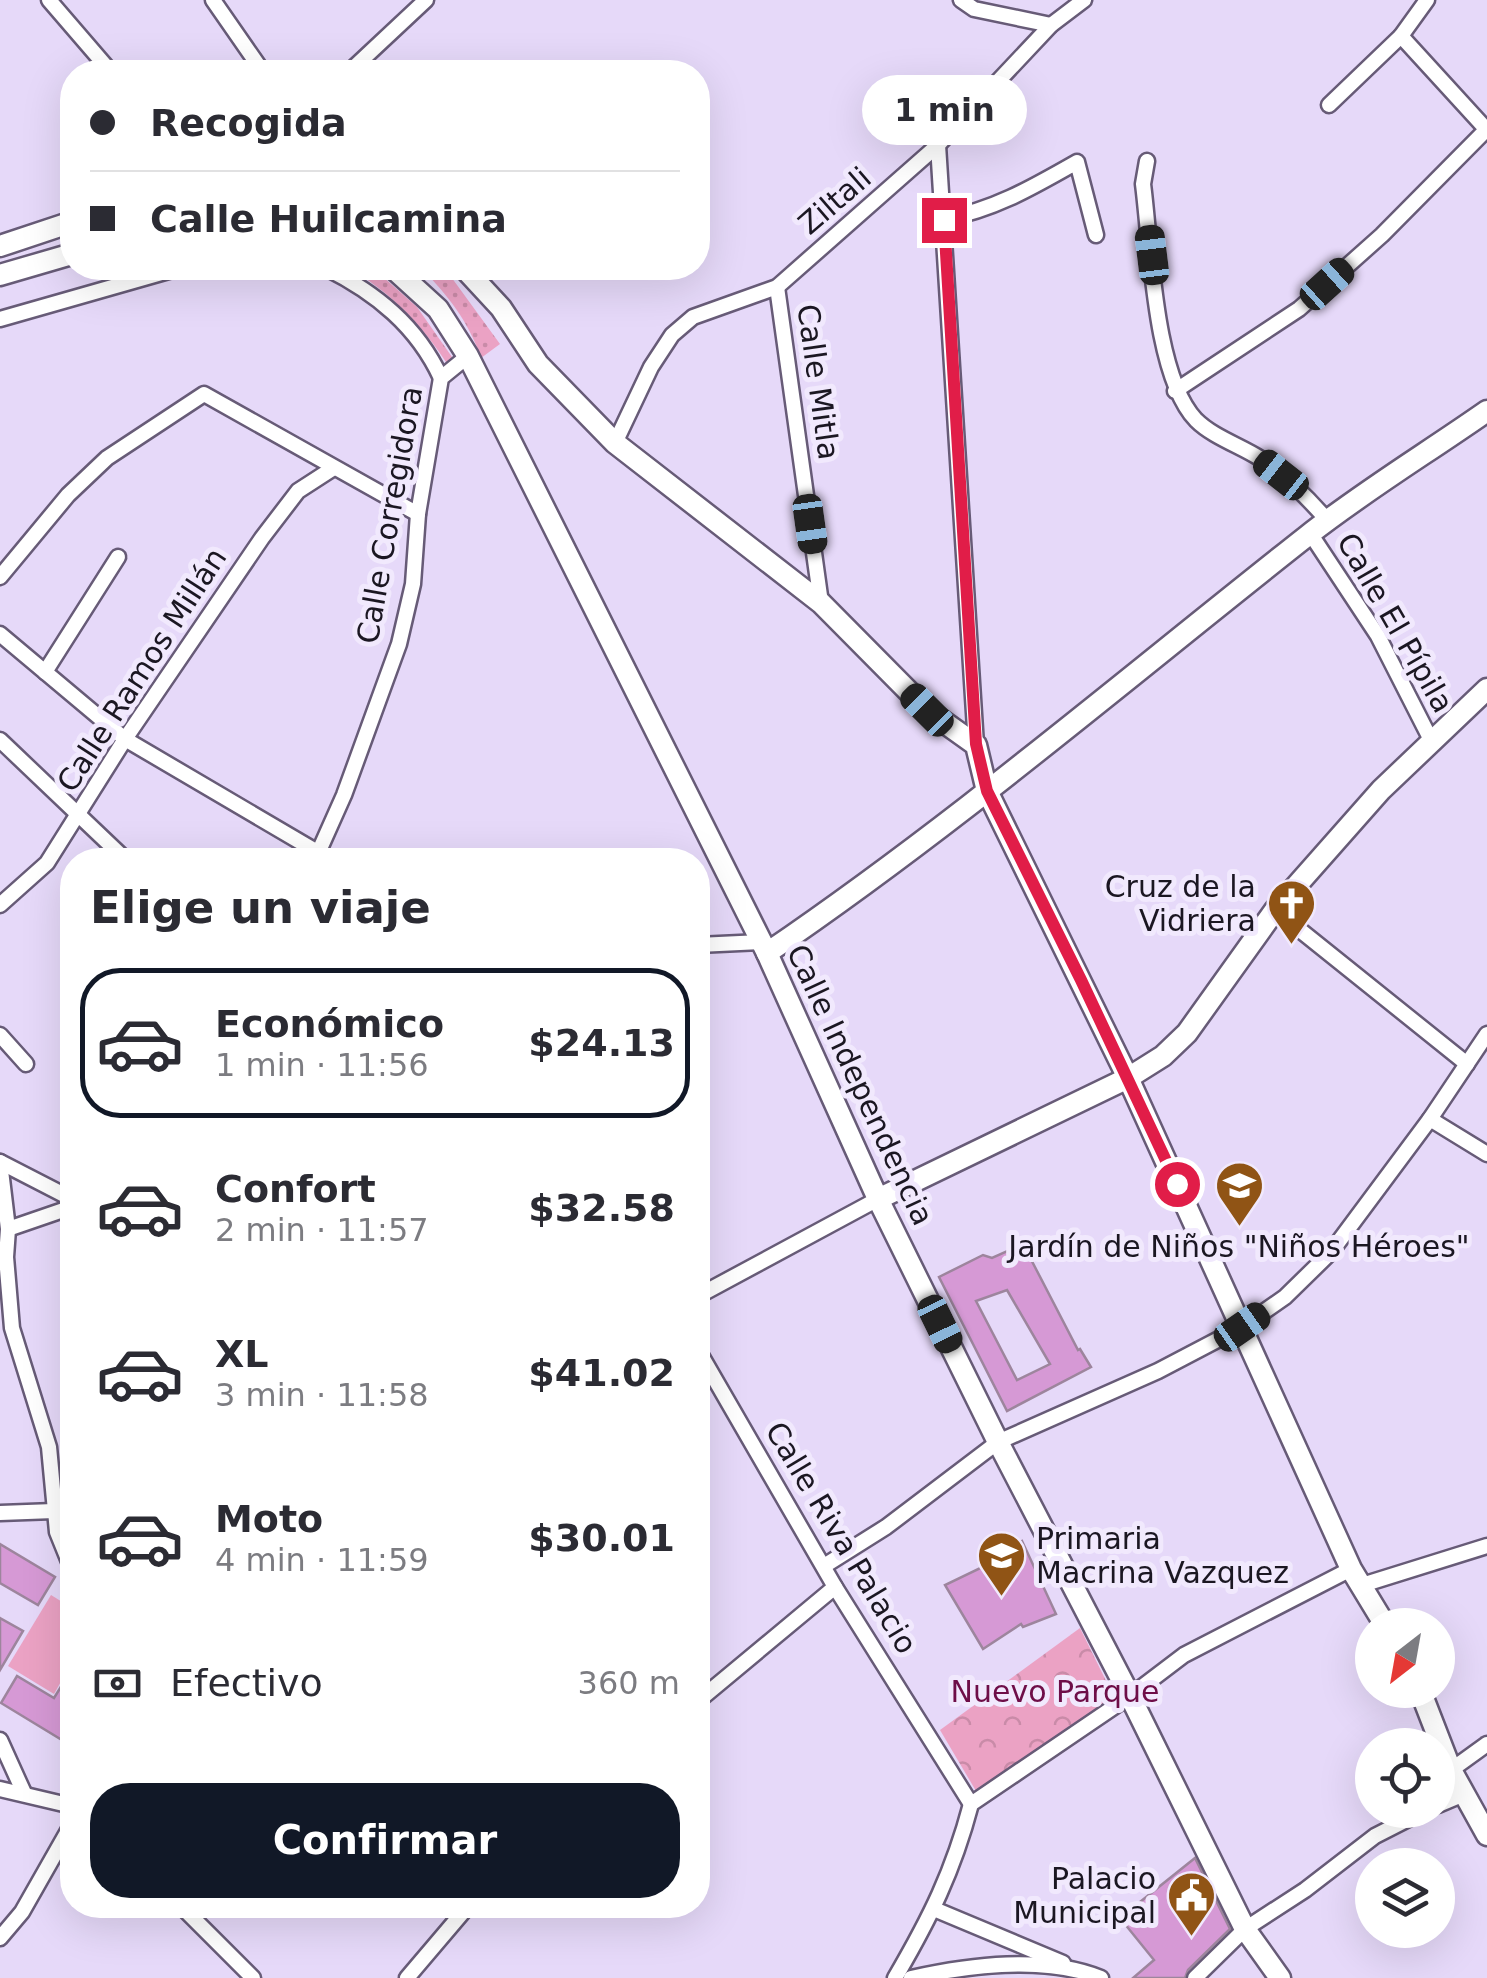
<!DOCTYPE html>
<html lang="es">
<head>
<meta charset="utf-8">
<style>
	:root { --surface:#fff; --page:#f7f7f7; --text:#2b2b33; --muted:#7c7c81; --line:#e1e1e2; --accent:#111827 }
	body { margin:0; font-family:"DejaVu Sans",sans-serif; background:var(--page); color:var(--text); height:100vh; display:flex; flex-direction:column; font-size:38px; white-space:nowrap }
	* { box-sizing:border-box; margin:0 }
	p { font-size:32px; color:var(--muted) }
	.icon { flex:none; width:55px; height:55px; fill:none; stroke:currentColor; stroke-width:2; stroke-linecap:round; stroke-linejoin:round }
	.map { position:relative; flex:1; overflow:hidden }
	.panel { position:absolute; left:60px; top:848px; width:650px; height:1070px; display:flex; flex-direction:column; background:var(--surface); border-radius:40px; box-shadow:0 10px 40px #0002 }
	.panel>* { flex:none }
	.guide { position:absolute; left:60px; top:60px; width:650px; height:220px; border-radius:40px; box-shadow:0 10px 40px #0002; display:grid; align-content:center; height:220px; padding:0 30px; background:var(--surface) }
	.needle { width:65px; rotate:211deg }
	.buttons { position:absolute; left:1355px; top:1608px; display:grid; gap:20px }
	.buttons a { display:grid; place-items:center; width:100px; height:100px; border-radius:50%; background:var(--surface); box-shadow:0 10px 40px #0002; font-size:50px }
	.end { position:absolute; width:45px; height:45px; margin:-22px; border:12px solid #e11d48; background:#fff; box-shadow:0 0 0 5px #fff }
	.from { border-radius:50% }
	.bubble { position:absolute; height:70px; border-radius:35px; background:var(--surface); box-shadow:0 10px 40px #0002; font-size:32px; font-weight:800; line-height:70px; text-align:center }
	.car { position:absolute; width:30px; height:60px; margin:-30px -15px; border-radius:12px; box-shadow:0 0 8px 2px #0007; background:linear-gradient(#222 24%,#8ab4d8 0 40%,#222 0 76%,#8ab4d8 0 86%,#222 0) }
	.guide b { display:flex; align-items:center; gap:35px; height:95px; font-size:38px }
	.guide b+b { border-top:2px solid var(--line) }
	.guide i { width:25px; height:25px; background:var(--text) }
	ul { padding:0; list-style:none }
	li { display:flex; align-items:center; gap:30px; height:150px; margin:0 20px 15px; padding:0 10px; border:5px solid transparent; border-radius:40px }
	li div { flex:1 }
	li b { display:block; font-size:38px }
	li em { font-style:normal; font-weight:800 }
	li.active { border-color:var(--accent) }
	li>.icon { width:90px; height:90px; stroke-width:1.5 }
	h2 { padding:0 30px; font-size:45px; line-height:120px }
	.pay { display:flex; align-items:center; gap:25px; height:110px; padding:0 30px; font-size:38px }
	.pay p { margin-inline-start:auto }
	.cta { display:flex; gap:20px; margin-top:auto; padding:20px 30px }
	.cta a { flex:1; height:115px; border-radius:40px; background:var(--accent); color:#fff; font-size:40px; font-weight:800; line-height:115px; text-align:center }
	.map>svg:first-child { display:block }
	.grass { fill:#eba2c4 }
	.park { fill:url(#park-crowns) }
	.garden { fill:url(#garden-dots) }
	.building { fill:#d699d5; stroke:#9d859d; stroke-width:2.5; fill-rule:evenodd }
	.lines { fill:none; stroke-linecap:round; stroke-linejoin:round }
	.street-casing { stroke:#675b77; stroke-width:19 }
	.secondary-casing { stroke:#675b77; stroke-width:25 }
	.street { stroke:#fff; stroke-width:14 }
	.secondary { stroke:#fff; stroke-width:20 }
	.route { stroke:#e11d48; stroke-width:12 }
	.labels { text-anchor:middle; stroke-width:10; stroke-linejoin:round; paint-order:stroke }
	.street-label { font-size:30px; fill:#1b1722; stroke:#f1e9fd }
	.poi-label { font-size:30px; fill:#1b1722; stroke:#f1e9fd; text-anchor:end }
	.park-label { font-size:30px; fill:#6e0e48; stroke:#f1e9fd }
</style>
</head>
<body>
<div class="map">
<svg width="1487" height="1978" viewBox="0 0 1487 1978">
	<defs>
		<pattern id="park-crowns" width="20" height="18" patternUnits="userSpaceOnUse" patternTransform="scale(2.5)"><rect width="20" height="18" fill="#eba2c4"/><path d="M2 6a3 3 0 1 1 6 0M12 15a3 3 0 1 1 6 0" fill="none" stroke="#c98ba8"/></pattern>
		<pattern id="garden-dots" width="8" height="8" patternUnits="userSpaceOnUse" patternTransform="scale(2.5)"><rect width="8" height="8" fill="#eba2c4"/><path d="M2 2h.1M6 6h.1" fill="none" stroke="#c98ba8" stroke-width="1.8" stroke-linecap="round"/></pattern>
	</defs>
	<rect width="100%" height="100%" fill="#e6d9f9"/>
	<!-- grass -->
	<polygon class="grass" points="51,1595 72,1608 72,1662 54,1694 8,1666"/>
	<!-- park -->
	<polygon class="park" points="1080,1628 1114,1697 976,1791 940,1730"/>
	<!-- garden -->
	<g class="garden">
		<path d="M349,268H373L417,307L452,357L448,365C423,326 389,291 349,268Z"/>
		<path d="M421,268H441L449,274L500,344L481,358C469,322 447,294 421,268Z"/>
	</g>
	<!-- building -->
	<g class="building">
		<path d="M1023,1244L1078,1350L1080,1349L1091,1367L1007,1411L939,1277L983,1255L992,1258ZM1007,1290L1050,1364L1017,1380L976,1301Z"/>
		<polygon points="1022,1541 1056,1614 1023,1627 1021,1624 983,1649 945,1585 993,1562 991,1559"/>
		<polygon points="0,1544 55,1577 38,1605 0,1583"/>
		<polygon points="0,1618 23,1631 0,1670"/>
		<polygon points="72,1669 72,1724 62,1740 1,1703 17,1676 54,1698"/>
		<polygon points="1195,1858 1230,1929 1188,1970 1185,1978 1133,1978 1154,1960 1120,1918"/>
	</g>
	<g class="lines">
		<defs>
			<g id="street">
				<polyline points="49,0 111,72"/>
				<polyline points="213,0 263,72"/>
				<polyline points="961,0 974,9 1051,25"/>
				<polyline points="1427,0 1401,36 1487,130"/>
				<polyline points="349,72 426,0"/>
				<polyline points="1329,105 1401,36"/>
				<polyline points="938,145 976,745"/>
				<path d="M1147,161L1143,184C1151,245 1154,376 1196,420C1213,437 1241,446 1261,459C1287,477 1308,498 1328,521"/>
				<path d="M944,219C994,210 1033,187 1077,162L1096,235"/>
				<path d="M326,268C376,293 417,326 441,378"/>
				<polyline points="777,287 821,603"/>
				<polyline points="0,319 179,268"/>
				<polyline points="1175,391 1299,309 1382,235 1487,129"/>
				<polyline points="615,443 651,367 672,335 693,317 777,287 938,145 1051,25 1084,0"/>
				<polyline points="1310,533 1378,636 1431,740"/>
				<polyline points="0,577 68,495 107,458 204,394 418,514"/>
				<polyline points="0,634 125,739 331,860"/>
				<polyline points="45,672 118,557"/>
				<polyline points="0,740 126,860"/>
				<polyline points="315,860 344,795 399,644 413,584 418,514 441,378 468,356"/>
				<polyline points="0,905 47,863 125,739 262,538 298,491 332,469"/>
				<polyline points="1275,910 1467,1064"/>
				<polyline points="698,945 761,942"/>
				<polyline points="0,1035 26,1064"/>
				<polyline points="1430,1119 1487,1154"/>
				<polyline points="0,1162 8,1229 6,1257 12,1328 49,1447 57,1532 72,1569"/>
				<polyline points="0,1162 72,1199"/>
				<polyline points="8,1229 72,1207"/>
				<polyline points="698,1296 878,1199"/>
				<polyline points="698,1350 835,1587 971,1804"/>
				<polyline points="0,1513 54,1511"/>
				<polyline points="824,1566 886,1527 998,1442 1158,1371 1242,1327 1285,1297 1331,1252 1430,1119 1487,1034"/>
				<polyline points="1362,1585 1487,1546"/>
				<polyline points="698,1701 835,1587"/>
				<polyline points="0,1740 24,1793"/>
				<polyline points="1451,1770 1487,1744"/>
				<polyline points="0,1789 72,1806"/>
				<polyline points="1438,1805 1464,1794"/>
				<polyline points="180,1905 253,1978"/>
				<polyline points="934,1909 1063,1963"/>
				<polyline points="0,1938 22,1912 72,1824"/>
				<polyline points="407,1978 469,1905"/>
				<path d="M895,1978C930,1918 953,1872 971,1804L1130,1696L1184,1655L1351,1569"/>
				<path d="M911,1978C970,1965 1044,1955 1101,1978"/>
				<polyline points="1195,1978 1245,1929 1305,1890 1375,1836 1426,1810"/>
			</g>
			<g id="secondary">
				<polyline points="0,246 72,222"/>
				<polyline points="393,268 438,309 468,356 767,953 878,1199 998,1442 1130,1696 1245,1929 1280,1978"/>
				<polyline points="464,268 501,308 538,364 615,443 821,603 927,710 976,745 987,791 1128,1078 1351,1569 1385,1625"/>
				<polyline points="0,275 72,254"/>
				<path d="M767,953C955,825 1128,677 1307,536C1364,491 1427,453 1487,411"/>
				<polyline points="878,1199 1128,1078 1163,1056 1187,1033 1275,910 1381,790 1487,689"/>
				<polyline points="1420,1690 1451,1770 1487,1835"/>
			</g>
		</defs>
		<!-- street casing -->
		<use href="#street" class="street-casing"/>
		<!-- secondary casing -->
		<use href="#secondary" class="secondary-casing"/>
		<!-- street -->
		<use href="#street" class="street"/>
		<!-- secondary -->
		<use href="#secondary" class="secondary"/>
	</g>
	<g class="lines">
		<!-- route -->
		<polyline class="route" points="944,220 976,744 987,791 1081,980 1177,1184"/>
	</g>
	<!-- icons -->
	<defs>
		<symbol id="church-pin" viewBox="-11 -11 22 30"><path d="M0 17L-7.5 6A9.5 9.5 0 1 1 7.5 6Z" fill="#905415" stroke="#f1e9fd"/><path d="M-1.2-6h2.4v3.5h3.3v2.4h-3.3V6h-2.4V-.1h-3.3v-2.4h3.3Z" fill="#fff"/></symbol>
		<symbol id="school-pin" viewBox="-11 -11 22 30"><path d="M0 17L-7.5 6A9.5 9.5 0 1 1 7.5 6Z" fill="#905415" stroke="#f1e9fd"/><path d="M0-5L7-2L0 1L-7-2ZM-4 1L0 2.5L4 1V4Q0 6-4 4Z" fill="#fff"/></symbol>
		<symbol id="civic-pin" viewBox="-11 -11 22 30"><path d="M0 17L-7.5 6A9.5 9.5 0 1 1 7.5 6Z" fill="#905415" stroke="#f1e9fd"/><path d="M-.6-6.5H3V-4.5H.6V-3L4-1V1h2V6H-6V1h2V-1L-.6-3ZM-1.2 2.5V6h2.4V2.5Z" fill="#fff"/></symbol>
	</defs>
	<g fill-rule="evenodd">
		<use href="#church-pin" x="1264" y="876" width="55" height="75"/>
		<use href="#school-pin" x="1212" y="1158" width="55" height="75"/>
		<use href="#school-pin" x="974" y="1528" width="55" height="75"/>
		<use href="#civic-pin" x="1164" y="1868" width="55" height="75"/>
	</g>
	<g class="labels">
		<!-- street labels -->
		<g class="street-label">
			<text transform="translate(835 201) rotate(-41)" y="10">Ziltali</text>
			<text transform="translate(818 382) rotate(82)" y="10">Calle Mitla</text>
			<text transform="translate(390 515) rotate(-80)" y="10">Calle Corregidora</text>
			<text transform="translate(1395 623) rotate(60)" y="10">Calle El Pípila</text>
			<text transform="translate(142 670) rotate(-57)" y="10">Calle Ramos Millán</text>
			<text transform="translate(860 1085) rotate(65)" y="10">Calle Independencia</text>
			<text transform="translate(841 1538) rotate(59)" y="10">Calle Riva Palacio</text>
		</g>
		<!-- poi labels -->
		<g class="poi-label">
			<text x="1256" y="897">Cruz de la<tspan x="1256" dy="34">Vidriera</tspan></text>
			<text x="1239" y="1257" text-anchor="middle">Jardín de Niños "Niños Héroes"</text>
			<text x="1036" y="1549" text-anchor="start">Primaria<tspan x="1036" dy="34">Macrina Vazquez</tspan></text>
			<text x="1156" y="1889">Palacio<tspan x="1156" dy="34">Municipal</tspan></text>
		</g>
		<!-- park labels -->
		<g class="park-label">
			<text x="1055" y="1702">Nuevo Parque</text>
		</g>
	</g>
</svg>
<div class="buttons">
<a><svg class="needle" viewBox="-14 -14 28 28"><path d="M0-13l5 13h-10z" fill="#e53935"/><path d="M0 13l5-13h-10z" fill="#7c7c81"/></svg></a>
<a><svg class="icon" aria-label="locate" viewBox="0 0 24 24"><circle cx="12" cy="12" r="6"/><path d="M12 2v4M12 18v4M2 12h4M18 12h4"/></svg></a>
<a><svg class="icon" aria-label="layers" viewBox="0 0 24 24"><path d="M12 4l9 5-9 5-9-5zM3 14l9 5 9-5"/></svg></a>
</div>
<i class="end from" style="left:1177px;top:1184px"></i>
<i class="end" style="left:944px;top:220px"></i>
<div class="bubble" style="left:862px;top:75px;width:165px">1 min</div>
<i class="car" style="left:1152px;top:255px;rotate:353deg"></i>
<i class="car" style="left:1327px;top:284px;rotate:48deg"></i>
<i class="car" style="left:1281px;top:475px;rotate:308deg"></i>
<i class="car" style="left:810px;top:524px;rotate:172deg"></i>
<i class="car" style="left:927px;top:710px;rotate:315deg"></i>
<i class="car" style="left:940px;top:1324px;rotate:154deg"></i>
<i class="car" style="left:1242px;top:1327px;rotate:55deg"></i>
<div class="guide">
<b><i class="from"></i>Recogida</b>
<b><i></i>Calle Huilcamina</b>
</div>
<section class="panel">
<h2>Elige un viaje</h2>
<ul>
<li class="active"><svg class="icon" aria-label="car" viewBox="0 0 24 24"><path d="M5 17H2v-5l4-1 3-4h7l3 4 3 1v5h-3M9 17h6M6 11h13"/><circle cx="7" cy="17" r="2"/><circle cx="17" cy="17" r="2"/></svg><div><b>Económico</b><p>1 min · 11:56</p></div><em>$24.13</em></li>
<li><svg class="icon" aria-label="car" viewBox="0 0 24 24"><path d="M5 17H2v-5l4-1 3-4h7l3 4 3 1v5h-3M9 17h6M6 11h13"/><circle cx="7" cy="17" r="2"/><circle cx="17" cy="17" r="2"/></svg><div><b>Confort</b><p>2 min · 11:57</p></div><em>$32.58</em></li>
<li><svg class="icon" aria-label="car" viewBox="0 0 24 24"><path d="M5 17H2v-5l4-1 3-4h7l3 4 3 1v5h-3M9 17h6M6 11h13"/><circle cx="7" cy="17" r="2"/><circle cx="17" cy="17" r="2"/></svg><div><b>XL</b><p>3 min · 11:58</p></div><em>$41.02</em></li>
<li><svg class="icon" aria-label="car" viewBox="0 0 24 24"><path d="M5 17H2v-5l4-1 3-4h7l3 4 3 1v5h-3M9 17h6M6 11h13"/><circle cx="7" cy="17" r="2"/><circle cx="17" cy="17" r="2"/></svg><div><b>Moto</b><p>4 min · 11:59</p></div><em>$30.01</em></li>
</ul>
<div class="pay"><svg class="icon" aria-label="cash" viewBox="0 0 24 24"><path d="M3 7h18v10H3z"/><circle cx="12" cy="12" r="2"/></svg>Efectivo<p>360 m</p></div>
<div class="cta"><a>Confirmar</a></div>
</section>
</div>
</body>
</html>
